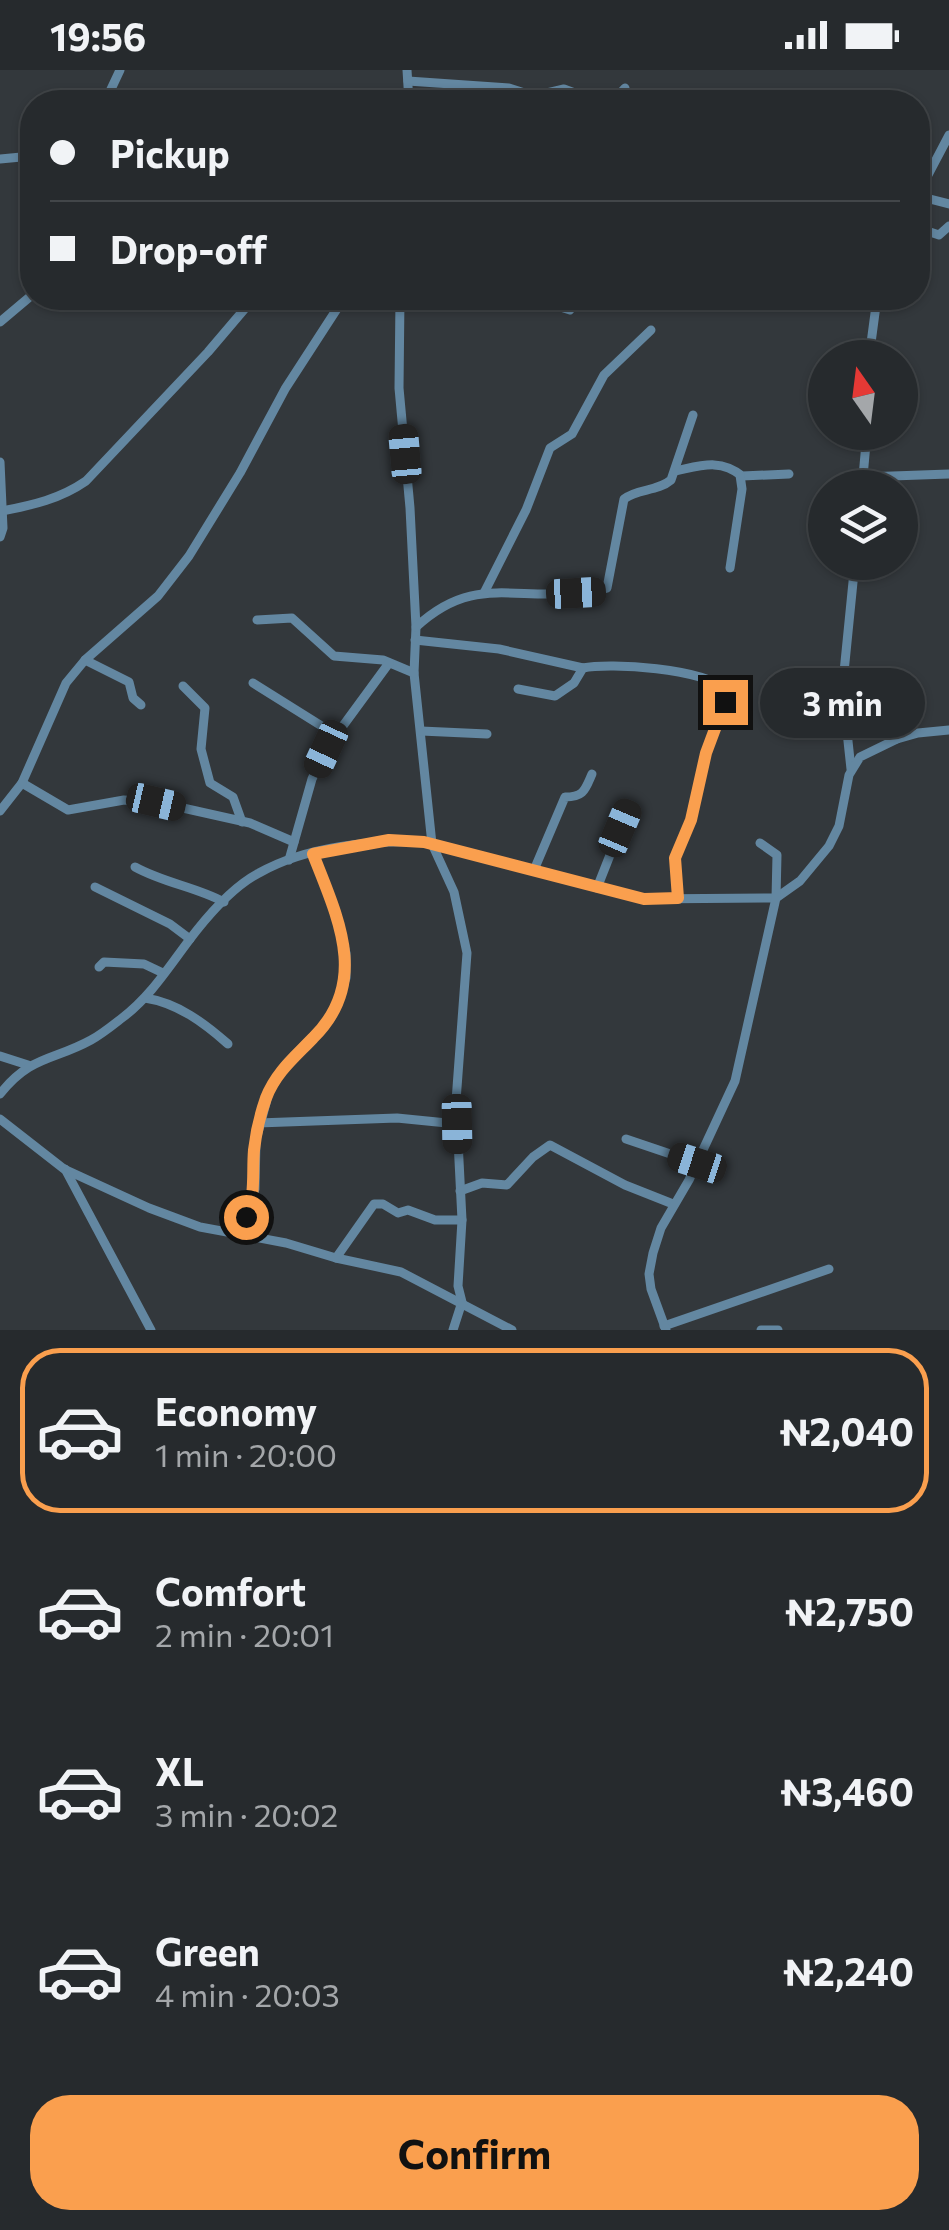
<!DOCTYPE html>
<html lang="en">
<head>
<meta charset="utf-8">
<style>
	:root { --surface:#262a2d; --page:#323639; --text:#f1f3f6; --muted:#a4a7aa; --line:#424649; --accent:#fa9f4e }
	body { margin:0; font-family:Commissioner,sans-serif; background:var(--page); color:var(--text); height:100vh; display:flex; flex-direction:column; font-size:38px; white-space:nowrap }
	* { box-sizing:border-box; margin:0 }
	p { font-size:32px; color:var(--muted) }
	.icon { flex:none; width:55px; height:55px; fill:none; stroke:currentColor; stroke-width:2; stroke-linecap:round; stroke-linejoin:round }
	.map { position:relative; height:1260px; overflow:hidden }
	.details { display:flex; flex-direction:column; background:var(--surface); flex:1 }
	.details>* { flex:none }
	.hud { position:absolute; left:20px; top:20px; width:910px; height:220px; border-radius:40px; box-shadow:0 2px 8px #0004,0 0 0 2px var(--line); display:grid; align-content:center; height:220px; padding:0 30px; background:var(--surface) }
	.needle { width:65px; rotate:346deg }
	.fabs { position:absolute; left:808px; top:270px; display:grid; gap:20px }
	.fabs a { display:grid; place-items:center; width:110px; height:110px; border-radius:50%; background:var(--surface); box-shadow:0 2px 8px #0004,0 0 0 2px var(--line); font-size:50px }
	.end { position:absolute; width:45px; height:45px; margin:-22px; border:12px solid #fa9f4e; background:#111; box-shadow:0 0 0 5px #111 }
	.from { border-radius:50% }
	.bubble { position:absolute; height:70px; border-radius:35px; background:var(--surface); box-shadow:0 2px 8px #0004,0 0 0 2px var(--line); font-size:32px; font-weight:700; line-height:70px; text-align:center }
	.car { position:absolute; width:30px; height:60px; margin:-30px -15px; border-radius:12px; box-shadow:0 0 8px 2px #0007; background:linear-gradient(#222 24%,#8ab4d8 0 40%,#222 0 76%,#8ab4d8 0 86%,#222 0) }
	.hud b { display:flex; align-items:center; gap:35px; height:95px; font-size:38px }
	.hud b+b { border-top:2px solid var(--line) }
	.hud i { width:25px; height:25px; background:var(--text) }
	ul { padding:18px 0 0; list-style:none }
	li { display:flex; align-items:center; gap:30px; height:165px; margin:0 20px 15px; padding:0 10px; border:5px solid transparent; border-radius:40px }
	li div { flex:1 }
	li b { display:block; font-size:38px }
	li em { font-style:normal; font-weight:700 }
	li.selected { border-color:var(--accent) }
	li>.icon { width:90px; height:90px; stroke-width:1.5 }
	.primary-button { display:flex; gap:20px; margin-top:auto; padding:20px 30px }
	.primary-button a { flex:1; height:115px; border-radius:40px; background:var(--accent); color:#111; font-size:40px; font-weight:700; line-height:115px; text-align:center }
	.status { display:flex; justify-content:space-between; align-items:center; height:70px; padding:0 50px; background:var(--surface); direction:ltr }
	.status svg { height:28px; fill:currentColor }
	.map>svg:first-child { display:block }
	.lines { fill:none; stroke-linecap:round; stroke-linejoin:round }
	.minor { stroke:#6387a1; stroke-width:9 }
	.route { stroke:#fa9f4e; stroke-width:12 }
</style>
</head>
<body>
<div class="status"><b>19:56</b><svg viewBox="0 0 49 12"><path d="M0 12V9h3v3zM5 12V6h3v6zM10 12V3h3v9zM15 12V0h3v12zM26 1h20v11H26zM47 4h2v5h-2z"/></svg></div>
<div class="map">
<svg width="949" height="1260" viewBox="0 0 949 1260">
	<rect width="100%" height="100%" fill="#33383c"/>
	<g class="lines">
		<!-- minor -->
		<g class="minor">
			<polyline points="407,0 409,32"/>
			<polyline points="408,11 509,18 534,26 564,19 591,29 613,31 625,18"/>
			<polyline points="105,32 120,0"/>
			<polyline points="0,89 32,86"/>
			<polyline points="918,124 949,65"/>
			<polyline points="918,126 949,134"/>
			<polyline points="918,158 939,165 949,156"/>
			<polyline points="400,228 399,318 410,438 416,557 414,603 432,774 454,822 467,883 456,1031 462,1150 458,1216 462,1232 453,1260"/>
			<polyline points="532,228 570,240"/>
			<polyline points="0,252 32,225"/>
			<polyline points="869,288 877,228"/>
			<polyline points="0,392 3,458 0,467"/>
			<path d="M675,401C700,396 720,388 742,406L789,404"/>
			<polyline points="864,407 949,404"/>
			<polyline points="862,418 867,362"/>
			<path d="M2,441C33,435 60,429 86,411L208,282L254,228"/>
			<polyline points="730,498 742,419 740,405"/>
			<polyline points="484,523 526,440 550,378 572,364 604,305 651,260"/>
			<polyline points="257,550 292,548 334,586 383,590 414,603"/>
			<path d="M416,557C471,506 509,529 576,523C587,522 597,522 607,518L624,429C638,418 657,422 671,410L693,345"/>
			<polyline points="415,570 499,579 583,598"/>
			<polyline points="85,590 129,612 133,628 141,635"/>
			<polyline points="844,602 873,603 880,607 897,669"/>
			<polyline points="253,613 336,665"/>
			<polyline points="183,616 205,638 201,679 210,713 233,727 242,752"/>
			<path d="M518,619L555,626L574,613L583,598C610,592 705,599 724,619V638L706,683L691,750L675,788L678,828"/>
			<polyline points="421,661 487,664"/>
			<polyline points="851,699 844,634 844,602 855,492"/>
			<polyline points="22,713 68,740 124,730 156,732 250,753 294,772"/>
			<polyline points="0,741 22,713 66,613 85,590 158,526 189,486 240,403 285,319 344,228"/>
			<polyline points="289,790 312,709 326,679 389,593"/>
			<path d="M135,797C164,813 196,817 224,832"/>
			<path d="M534,800L565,727C584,727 585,720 592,704"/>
			<polyline points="95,817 170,854 190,869"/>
			<polyline points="597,818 629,737"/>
			<polyline points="99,897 104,892 144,894 163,903"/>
			<path d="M145,928C178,933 204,953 228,974"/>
			<polyline points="0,986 28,995"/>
			<path d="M0,1024C31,985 53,991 91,970C102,964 113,955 122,948C153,925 173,890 197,860C213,840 236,815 259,803C307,776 371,770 424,772L644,829L776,828L800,811L829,776L839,756L849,705L860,687L897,669L918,663L949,660"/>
			<polyline points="0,1049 64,1099 149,1138 200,1157 286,1173 336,1188 401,1202 512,1260"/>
			<polyline points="258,1053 397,1048 457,1054"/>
			<polyline points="626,1069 697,1093"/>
			<polyline points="65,1099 151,1260"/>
			<polyline points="460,1121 482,1113 507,1115 533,1087 550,1075 625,1115 673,1134"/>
			<polyline points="240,1166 255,1119 256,1070 269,1022 286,994 331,948 346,908 346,883 336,843 313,785"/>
			<polyline points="336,1188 374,1134 383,1134 398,1143 408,1140 435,1150 462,1150"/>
			<polyline points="664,1256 829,1199"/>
			<polyline points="666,1260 651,1219 649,1204 653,1183 661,1158 689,1110 735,1011 776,828 777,785 760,773"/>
			<polyline points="761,1260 778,1260"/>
		</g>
	</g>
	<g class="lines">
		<!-- route -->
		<path class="route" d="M246,1147C256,1123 252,1105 254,1080C256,1062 260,1045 266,1028C276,1002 295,987 313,968C370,912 338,848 313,784L389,770L424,772L644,829L678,828L675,788L691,750L706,683L725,632"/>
	</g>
</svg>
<div class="fabs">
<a><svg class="needle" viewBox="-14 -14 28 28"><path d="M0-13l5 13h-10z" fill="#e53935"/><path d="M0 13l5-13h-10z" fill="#a4a7aa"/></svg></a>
<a><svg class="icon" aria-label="layers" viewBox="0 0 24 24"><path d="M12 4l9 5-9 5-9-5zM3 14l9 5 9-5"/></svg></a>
</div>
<i class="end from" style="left:246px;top:1147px"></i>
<i class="end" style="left:725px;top:632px"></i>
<div class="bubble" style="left:760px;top:598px;width:165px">3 min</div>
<i class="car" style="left:405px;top:384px;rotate:355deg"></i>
<i class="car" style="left:576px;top:523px;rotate:87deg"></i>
<i class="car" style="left:326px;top:679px;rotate:205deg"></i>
<i class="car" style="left:156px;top:732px;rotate:103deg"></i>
<i class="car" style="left:620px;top:758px;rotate:23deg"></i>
<i class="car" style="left:457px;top:1054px;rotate:179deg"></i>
<i class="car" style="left:697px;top:1093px;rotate:288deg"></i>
<div class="hud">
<b><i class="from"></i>Pickup</b>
<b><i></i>Drop-off</b>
</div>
</div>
<section class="details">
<ul>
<li class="selected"><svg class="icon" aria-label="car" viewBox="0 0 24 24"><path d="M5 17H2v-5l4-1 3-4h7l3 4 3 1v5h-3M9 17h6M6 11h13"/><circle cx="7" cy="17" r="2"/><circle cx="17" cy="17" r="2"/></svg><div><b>Economy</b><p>1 min · 20:00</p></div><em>₦2,040</em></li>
<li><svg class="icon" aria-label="car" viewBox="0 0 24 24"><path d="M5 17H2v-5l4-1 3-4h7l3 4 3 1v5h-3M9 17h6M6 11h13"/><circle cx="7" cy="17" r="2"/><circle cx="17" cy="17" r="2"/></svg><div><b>Comfort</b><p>2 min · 20:01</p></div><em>₦2,750</em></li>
<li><svg class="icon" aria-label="car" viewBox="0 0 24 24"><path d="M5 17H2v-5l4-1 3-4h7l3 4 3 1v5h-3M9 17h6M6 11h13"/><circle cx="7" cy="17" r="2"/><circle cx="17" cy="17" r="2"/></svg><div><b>XL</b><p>3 min · 20:02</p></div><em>₦3,460</em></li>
<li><svg class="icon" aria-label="car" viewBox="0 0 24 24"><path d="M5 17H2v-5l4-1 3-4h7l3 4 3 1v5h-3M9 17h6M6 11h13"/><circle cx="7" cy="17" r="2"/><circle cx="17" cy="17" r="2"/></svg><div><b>Green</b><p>4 min · 20:03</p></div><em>₦2,240</em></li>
</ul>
<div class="primary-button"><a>Confirm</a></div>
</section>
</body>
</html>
